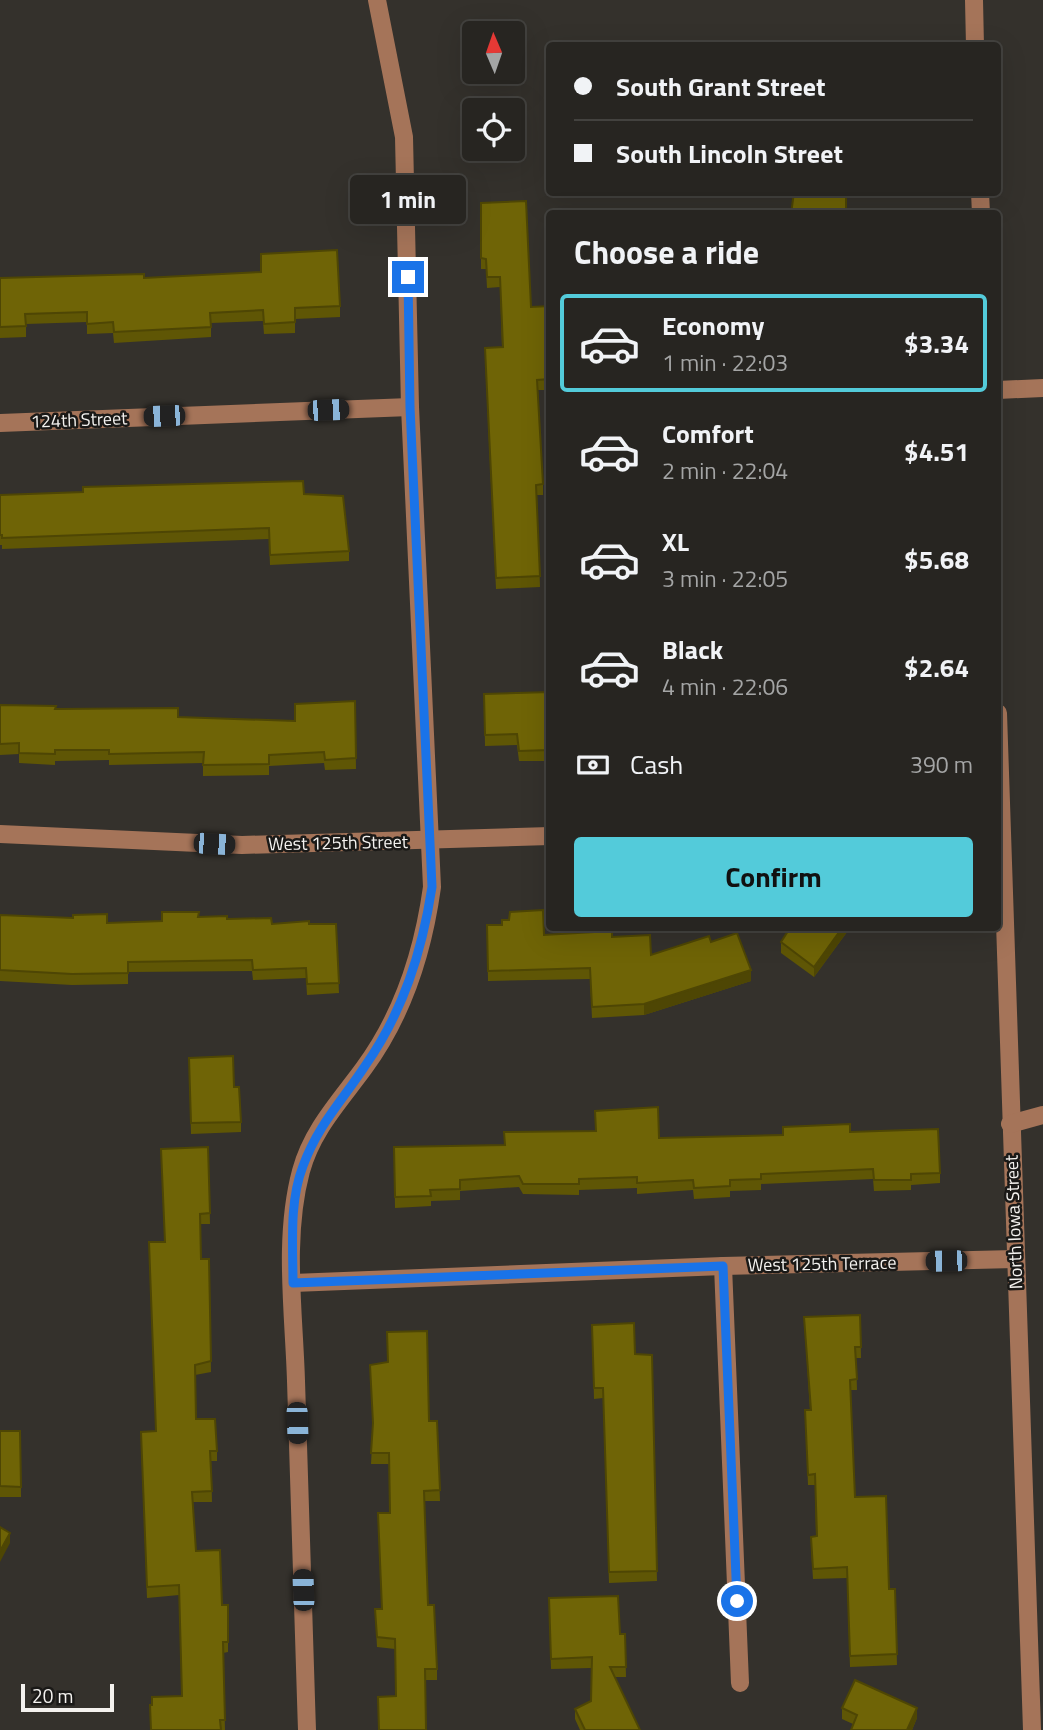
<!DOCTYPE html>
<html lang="en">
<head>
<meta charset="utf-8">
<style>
	:root { --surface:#272521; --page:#33312e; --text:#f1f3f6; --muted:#a4a5a5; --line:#43423f; --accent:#53cbda }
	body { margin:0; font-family:"Titillium Web",sans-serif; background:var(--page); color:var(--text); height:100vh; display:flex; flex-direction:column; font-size:26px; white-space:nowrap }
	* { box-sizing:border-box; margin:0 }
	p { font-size:23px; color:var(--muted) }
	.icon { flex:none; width:38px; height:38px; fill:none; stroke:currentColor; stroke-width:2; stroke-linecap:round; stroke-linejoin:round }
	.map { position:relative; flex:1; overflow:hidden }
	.drawer { position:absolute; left:546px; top:210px; width:455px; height:721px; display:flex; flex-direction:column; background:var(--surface); border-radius:7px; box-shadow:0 7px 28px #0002,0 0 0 2px var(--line) }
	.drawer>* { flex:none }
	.banner { position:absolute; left:546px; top:42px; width:455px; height:154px; border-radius:7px; box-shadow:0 7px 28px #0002,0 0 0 2px var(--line); display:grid; align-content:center; height:154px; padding:0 28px; background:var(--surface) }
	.needle { width:46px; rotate:358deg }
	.controls { position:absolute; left:462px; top:21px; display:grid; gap:14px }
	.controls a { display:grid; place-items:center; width:63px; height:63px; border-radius:7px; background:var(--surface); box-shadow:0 7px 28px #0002,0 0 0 2px var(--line); font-size:35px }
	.scale { position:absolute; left:21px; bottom:18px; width:93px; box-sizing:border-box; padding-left:7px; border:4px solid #f4f2ef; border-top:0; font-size:19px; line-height:24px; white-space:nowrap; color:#f4f2ef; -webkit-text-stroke:5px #1a1917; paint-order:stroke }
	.end { position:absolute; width:32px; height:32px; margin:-16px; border:9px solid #1a73e8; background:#fff; box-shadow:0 0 0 4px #fff }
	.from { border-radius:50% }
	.bubble { position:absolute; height:49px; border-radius:7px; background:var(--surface); box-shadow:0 7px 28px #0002,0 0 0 2px var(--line); font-size:23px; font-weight:700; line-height:49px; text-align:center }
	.car { position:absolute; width:21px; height:42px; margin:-21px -10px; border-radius:9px; box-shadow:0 0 5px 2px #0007; background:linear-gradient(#222 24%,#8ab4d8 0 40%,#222 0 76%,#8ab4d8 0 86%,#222 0) }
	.banner b { display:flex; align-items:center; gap:24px; height:66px; font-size:26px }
	.banner b+b { border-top:2px solid var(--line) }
	.banner i { width:18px; height:18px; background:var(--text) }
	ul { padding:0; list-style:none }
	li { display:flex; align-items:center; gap:21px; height:98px; margin:0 14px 10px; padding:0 14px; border:4px solid transparent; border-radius:7px }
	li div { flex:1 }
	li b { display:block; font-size:26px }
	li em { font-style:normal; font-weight:700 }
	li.current { border-color:var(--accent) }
	li>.icon { width:63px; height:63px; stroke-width:1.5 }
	h2 { padding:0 28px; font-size:32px; line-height:84px }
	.pay { display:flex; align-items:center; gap:18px; height:77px; padding:0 28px; font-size:26px }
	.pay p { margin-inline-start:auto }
	.button { display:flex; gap:14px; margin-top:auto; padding:14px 28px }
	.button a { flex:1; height:80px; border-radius:7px; background:var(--accent); color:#111; font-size:28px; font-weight:700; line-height:80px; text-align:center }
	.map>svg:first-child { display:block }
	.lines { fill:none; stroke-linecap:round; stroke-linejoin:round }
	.minor { stroke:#a57459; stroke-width:18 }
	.wall { fill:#5f5605 }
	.shaded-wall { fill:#4e4604 }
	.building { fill:#6f6406; stroke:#4e4604; stroke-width:2 }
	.route { stroke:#1a73e8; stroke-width:9 }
	.labels { text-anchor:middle; stroke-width:5; stroke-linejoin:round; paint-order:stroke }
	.street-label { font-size:18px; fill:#f4f2ef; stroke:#1a1917 }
</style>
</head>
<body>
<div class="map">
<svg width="1043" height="1730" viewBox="0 0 1043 1730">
	<rect width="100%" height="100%" fill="#34312c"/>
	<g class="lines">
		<!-- minor -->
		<g class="minor">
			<polyline points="974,0 975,46"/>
			<polyline points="980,192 981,214"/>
			<polyline points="998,390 1043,388"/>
			<polyline points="0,423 410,407"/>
			<polyline points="998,713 1032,1730"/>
			<polyline points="0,834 242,845 550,836"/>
			<polyline points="1010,1124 1043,1115"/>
			<polyline points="723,1266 740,1683"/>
			<polyline points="293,1283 723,1266 1015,1259"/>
			<path d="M307,1730C303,1614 300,1498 296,1381C294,1313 283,1238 301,1171C312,1130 340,1101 364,1068C403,1015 423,952 432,887L410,407L404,137L377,0"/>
		</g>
	</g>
	<!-- wall -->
	<g class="wall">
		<polygon points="481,203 531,307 550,306 550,390 538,390 543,484 543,495 537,495 540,587 496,589 485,359 502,347 500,287 487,288 486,269 481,269"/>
		<polygon points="261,254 340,306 340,317 295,319 295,333 264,334 263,321 211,323 211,337 114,343 113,333 87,334 87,322 26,324 26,337 0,338 0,278 144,278 261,272"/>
		<polygon points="304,494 349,551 349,561 270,565 269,539 2,549 2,545 0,545 0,495"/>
		<polygon points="550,692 550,761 519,761 517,745 485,746 484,694"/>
		<polygon points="355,701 356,769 325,770 324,763 269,766 269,775 203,776 203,763 109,765 109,760 55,761 55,765 19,763 19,754 0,755 0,705 178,717 295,721"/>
		<polygon points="0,915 107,923 162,921 198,917 272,924 336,924 339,993 307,995 306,978 253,980 252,971 128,972 128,984 72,985 0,981"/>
		<polygon points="487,925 544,935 612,937 651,955 711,942 751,981 644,1015 592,1018 590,979 488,981"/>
		<polygon points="790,928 850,928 814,977 781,953 781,942"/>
		<polygon points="189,1069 234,1087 241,1122 241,1132 191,1134"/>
		<polygon points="850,1132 940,1173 940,1183 911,1185 911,1190 874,1191 873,1179 761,1184 761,1190 730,1191 730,1197 694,1199 693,1190 637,1194 637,1188 579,1190 579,1195 523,1194 519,1187 460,1191 460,1200 431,1201 431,1206 395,1208 394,1147 504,1145"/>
		<polygon points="208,1147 210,1224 200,1224 201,1259 209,1259 211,1372 195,1375 196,1419 217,1451 217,1461 211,1461 212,1502 193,1502 196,1551 222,1605 228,1605 228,1652 223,1653 225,1730 150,1730 182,1696 179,1595 147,1598 141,1442 155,1431 164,1242"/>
		<polygon points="860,1315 861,1358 856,1358 857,1390 850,1390 855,1497 889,1589 895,1589 897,1665 850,1667 847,1578 813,1579 811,1547 816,1536 815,1485 808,1485 805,1410 810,1410 804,1317"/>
		<polygon points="592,1325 635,1354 652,1355 657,1581 609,1583 603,1398 594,1399"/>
		<polygon points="429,1421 437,1421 440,1501 424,1501 428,1605 437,1669 437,1680 425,1680 396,1696 395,1649 377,1647 375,1609 382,1609 390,1513 389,1464 371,1464 373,1426"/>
		<polygon points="0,1431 20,1431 21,1497 0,1497"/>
		<polygon points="549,1608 620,1634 625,1634 626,1677 615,1677 640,1730 580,1730 575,1719 575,1709 591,1701 591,1668 551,1669"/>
		<polygon points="842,1708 917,1718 912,1730 851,1730 853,1724 842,1719"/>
	</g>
	<!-- shaded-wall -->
	<g class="shaded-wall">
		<polygon points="842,928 850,928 814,977 814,967"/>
		<polygon points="751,970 751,981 644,1015 644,1004"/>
		<polygon points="10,1533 10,1543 0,1562 0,1551"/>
		<polygon points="917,1708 917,1718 912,1730 907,1730"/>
	</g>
	<!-- building -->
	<g class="building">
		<polygon points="794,192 846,192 846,214 791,214"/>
		<polygon points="526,201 531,307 550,306 550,379 537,380 543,484 536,485 540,576 496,578 485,348 503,347 500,277 487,277 486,259 481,258 481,203"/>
		<polygon points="337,250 340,306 295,308 295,322 264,324 263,310 210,313 211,327 114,332 113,322 87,324 87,312 25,314 26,326 0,327 0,278 144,274 144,278 261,272 261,254"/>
		<polygon points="303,481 304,494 343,496 349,551 270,555 269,528 2,538 2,535 0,535 0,495 83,492 83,487"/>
		<polygon points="550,692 550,750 519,751 517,734 485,735 484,694"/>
		<polygon points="355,701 356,758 325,760 324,752 269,755 269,764 203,765 204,752 109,754 109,750 55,750 55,754 19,753 19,743 0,744 0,705 56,706 55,709 178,708 178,717 295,721 295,704"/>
		<polygon points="543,910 544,935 612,931 612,937 650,935 651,955 709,936 711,942 737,933 751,970 644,1004 592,1007 590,968 488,971 487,925 502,925 502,920 509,920 510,912"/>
		<polygon points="162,912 199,912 198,917 227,916 227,919 271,918 272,924 309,921 309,924 336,924 339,983 307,984 306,968 253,970 252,960 128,962 128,973 72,974 0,970 0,915 73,918 73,915 107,914 107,923 162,921"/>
		<polygon points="790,928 842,928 814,967 781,942"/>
		<polygon points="233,1056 234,1087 239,1087 241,1122 191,1123 189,1058"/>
		<polygon points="658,1107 659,1138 783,1135 783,1127 850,1124 850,1132 938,1129 940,1173 911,1174 911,1180 874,1180 873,1169 761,1174 761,1179 730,1180 730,1186 694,1188 693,1180 637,1183 637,1177 579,1179 579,1184 523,1184 519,1176 460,1180 460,1189 430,1190 431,1196 395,1197 394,1147 505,1145 504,1132 596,1131 595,1111"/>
		<polygon points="208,1147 210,1213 200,1214 201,1259 209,1259 211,1361 195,1365 196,1419 215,1419 217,1451 210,1451 212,1491 192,1492 196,1551 220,1550 222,1605 228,1605 228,1642 223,1642 225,1720 220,1720 221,1730 151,1730 150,1705 152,1705 152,1697 182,1696 179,1585 147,1587 141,1432 156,1431 149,1242 165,1242 161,1149"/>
		<polygon points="860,1315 861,1347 855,1347 857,1379 850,1380 855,1497 886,1496 889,1589 895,1589 897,1654 850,1656 847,1567 813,1569 811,1537 817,1536 815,1474 808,1475 805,1410 811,1410 804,1317"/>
		<polygon points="634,1323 635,1354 652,1355 657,1571 609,1572 603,1388 594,1388 592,1325"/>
		<polygon points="427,1331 429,1421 437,1421 440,1490 424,1491 428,1605 434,1605 437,1669 425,1669 426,1730 379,1730 378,1697 396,1696 395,1639 377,1637 375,1609 382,1609 378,1513 390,1513 389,1453 371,1453 373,1423 370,1365 388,1362 387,1332"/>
		<polygon points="0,1431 20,1431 21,1487 0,1486"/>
		<polygon points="0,1527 10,1533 0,1551"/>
		<polygon points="618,1596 620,1634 625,1634 626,1667 610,1667 640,1730 585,1730 575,1709 591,1701 592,1657 551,1659 549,1598"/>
		<polygon points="855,1680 917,1708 907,1730 851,1730 857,1715 842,1708"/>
	</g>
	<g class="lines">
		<!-- route -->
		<path class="route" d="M408,277L410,407L432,887C422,952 403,1012 365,1066C342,1101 318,1125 303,1166C289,1202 293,1245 293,1283L723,1266L737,1601"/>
	</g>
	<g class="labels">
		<!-- street labels -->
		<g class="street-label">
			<text transform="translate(79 420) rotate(-2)" y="6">124th Street</text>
			<text transform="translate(338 843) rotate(-1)" y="6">West 125th Street</text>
			<text transform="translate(1014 1222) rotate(-92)" y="6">North Iowa Street</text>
			<text transform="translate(822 1264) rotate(-1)" y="6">West 125th Terrace</text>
		</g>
	</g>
</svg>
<div class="controls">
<a><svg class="needle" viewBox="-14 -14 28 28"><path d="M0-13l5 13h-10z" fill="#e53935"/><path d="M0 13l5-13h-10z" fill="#a4a5a5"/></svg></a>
<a><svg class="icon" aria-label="locate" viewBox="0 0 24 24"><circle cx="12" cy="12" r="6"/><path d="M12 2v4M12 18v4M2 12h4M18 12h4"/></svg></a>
</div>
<div class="scale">20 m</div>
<i class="end from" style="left:737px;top:1601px"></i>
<i class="end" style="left:408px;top:277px"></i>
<div class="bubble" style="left:350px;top:175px;width:116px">1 min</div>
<i class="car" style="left:328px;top:410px;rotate:88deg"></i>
<i class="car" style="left:164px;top:416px;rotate:268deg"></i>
<i class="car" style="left:214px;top:844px;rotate:93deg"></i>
<i class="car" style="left:946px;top:1261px;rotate:269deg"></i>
<i class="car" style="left:297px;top:1423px;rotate:178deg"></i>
<i class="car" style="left:303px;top:1590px;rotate:358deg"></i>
<div class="banner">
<b><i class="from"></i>South Grant Street</b>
<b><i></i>South Lincoln Street</b>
</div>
<section class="drawer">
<h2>Choose a ride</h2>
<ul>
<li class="current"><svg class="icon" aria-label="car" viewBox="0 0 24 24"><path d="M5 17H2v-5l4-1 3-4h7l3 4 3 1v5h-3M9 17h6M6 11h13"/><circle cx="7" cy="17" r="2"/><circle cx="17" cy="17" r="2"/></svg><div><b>Economy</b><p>1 min · 22:03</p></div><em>$3.34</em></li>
<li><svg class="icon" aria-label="car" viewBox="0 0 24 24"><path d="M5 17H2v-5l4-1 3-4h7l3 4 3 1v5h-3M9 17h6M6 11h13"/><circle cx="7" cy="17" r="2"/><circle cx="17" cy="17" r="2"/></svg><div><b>Comfort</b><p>2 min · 22:04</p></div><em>$4.51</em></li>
<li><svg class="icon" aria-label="car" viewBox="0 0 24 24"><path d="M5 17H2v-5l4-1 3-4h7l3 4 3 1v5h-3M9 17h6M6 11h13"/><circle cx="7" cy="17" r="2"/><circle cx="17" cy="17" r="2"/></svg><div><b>XL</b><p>3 min · 22:05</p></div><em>$5.68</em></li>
<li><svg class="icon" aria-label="car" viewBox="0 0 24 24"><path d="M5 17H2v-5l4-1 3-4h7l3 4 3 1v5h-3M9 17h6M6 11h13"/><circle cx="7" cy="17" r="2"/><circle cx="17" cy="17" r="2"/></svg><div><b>Black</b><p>4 min · 22:06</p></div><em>$2.64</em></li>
</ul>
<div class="pay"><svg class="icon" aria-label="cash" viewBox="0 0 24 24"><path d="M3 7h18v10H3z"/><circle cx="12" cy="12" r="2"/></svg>Cash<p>390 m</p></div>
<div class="button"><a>Confirm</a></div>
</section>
</div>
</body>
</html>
